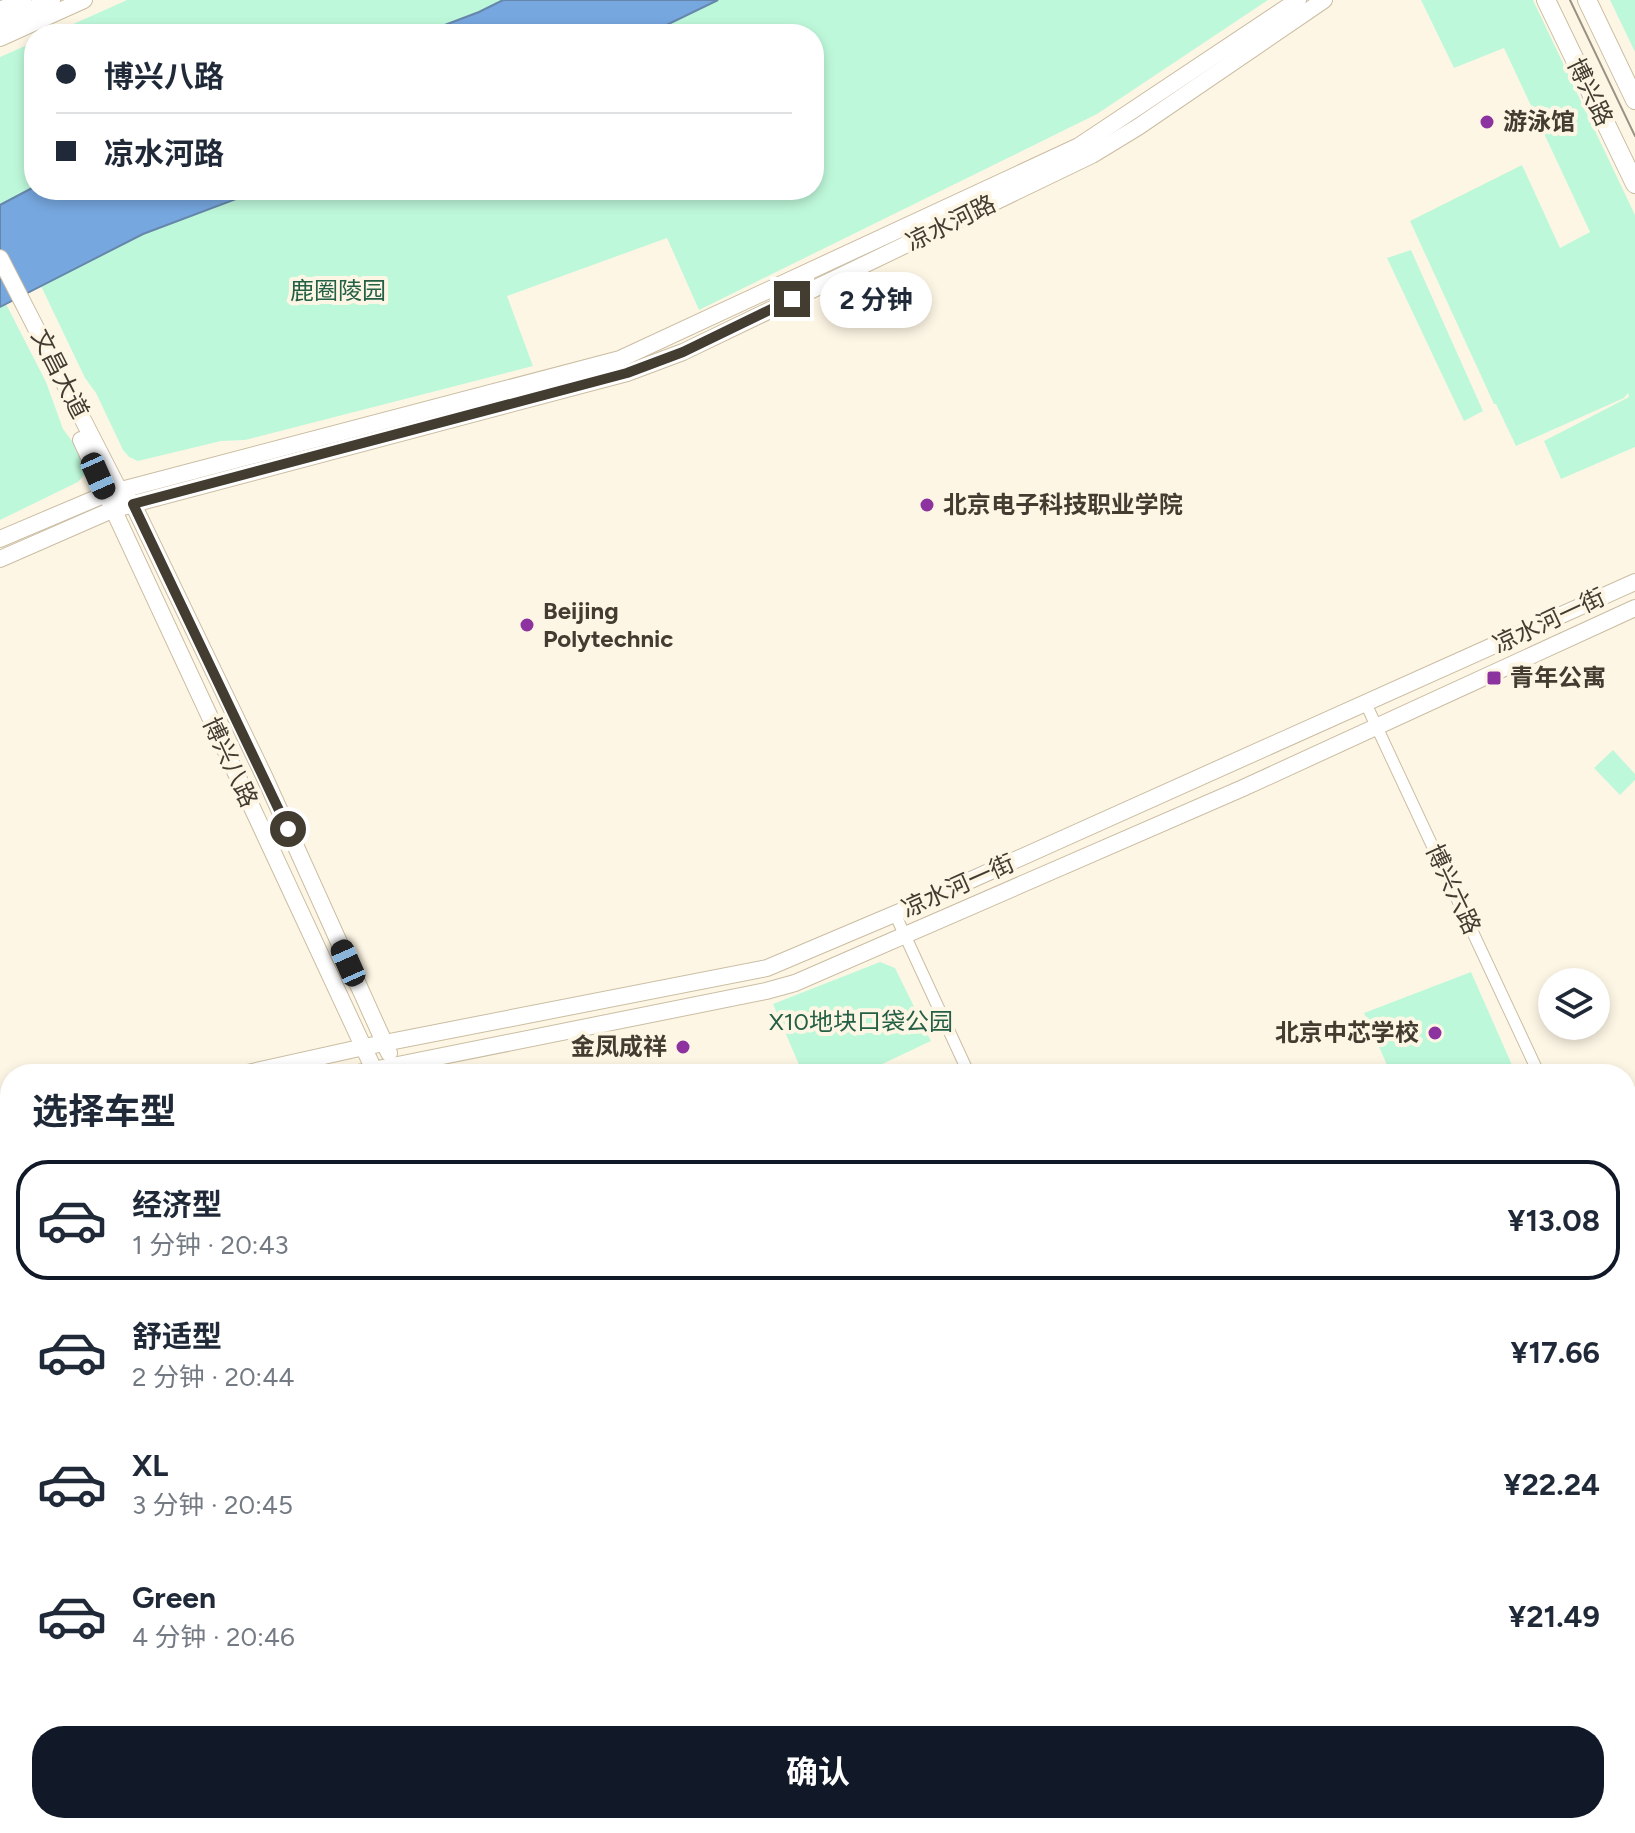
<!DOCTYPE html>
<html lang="zh">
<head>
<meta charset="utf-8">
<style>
	:root { --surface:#fff; --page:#f6f6f7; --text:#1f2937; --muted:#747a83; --line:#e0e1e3; --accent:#111827 }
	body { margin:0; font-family:Figtree,"Noto Sans SC",sans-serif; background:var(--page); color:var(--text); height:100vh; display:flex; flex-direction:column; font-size:30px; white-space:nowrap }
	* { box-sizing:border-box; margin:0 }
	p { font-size:26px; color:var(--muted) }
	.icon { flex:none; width:44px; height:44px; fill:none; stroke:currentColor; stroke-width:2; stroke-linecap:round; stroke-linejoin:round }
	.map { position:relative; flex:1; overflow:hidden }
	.side { position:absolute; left:0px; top:1064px; width:1636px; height:770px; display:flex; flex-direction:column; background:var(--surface); border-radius:32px 32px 0 0; box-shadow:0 4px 12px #0003 }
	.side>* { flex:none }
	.guide { position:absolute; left:24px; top:24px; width:800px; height:176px; border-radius:32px; box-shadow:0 4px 12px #0003; display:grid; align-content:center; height:176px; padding:0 32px; background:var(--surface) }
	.controls { position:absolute; left:1538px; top:968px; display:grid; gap:16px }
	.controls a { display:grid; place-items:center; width:72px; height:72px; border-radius:50%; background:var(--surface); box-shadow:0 4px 12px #0003; font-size:40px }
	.end { position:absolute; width:36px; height:36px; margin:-18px; border:10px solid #423c31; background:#fff; box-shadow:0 0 0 4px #fff }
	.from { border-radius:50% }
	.bubble { position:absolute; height:56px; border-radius:28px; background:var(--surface); box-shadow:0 4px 12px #0003; font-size:26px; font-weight:700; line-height:56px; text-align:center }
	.car { position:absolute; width:24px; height:48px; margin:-24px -12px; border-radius:10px; box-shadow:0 0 6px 2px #0007; background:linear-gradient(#222 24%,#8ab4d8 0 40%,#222 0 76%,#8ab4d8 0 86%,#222 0) }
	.guide b { display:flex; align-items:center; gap:28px; height:76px; font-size:30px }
	.guide b+b { border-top:2px solid var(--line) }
	.guide i { width:20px; height:20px; background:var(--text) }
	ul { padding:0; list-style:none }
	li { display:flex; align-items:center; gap:24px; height:120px; margin:0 16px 12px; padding:0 16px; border:4px solid transparent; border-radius:32px }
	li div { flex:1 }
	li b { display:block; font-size:30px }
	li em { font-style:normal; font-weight:700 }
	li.current { border-color:var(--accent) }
	li>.icon { width:72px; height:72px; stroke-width:1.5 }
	h2 { padding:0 32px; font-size:36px; line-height:96px }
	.button { display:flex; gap:16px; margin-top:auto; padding:16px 32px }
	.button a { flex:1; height:92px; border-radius:32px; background:var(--accent); color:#fff; font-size:32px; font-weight:700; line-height:92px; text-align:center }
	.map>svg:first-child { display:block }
	.green { fill:#bef8da }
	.water { fill:#76a7df; stroke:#6687ab; stroke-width:2 }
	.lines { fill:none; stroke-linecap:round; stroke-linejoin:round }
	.street-casing { stroke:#cabda2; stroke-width:13 }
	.secondary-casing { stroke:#cabda2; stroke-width:18 }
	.primary-casing { stroke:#cabda2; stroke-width:20 }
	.street { stroke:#fff; stroke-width:11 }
	.secondary { stroke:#fff; stroke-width:16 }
	.primary { stroke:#fff; stroke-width:18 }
	.tram { stroke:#999284; stroke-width:2 }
	.route { stroke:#423c31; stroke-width:10 }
	.poi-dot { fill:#8c339f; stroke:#fef6e5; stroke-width:3 }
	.labels { text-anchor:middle; stroke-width:8; stroke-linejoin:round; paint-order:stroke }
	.street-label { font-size:24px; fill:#423c31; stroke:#fef6e5 }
	.poi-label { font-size:24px; font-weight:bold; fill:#423c31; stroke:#fef6e5; text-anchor:start }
	.park-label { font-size:24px; fill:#246046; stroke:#fef6e5 }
</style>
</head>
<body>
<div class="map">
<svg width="1635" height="1833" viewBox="0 0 1635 1833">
	<rect width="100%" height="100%" fill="#fef6e5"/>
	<!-- green -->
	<g class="green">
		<polygon points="127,0 503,0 479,12 421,34 51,34"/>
		<polygon points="718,0 1268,0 1097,114 699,310 667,238 507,296 533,366 245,440 221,441 138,461 129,457 123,450 96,393 85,378 41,286 143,234 260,190 814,190 814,34 648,34"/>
		<polygon points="1421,0 1533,0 1635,215 1635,447 1561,479 1544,441 1629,397 1628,393 1624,398 1516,446 1496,404 1494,404 1410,221 1522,165 1560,248 1590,232 1504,48 1454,68"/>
		<polygon points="1610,0 1635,0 1635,52"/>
		<polygon points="34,42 34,187 0,205 0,57"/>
		<polygon points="1411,250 1483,411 1464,421 1387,258"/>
		<polygon points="6,304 46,382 63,429 84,457 84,475 78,482 0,520 0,307"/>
		<polygon points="1613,750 1635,774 1635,780 1620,795 1594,768"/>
		<polygon points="880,962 895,968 931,1041 861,1074 803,1074 773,1004"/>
		<polygon points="1471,972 1516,1074 1391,1074 1364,1013"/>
		<polygon points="1635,1572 1635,1622 1626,1626 1626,1576"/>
		<polygon points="1635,1700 1635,1748 1626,1752 1626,1704"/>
		<polygon points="1104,1824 1207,1824 1188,1833 1085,1833"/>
		<polygon points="1374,1824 1473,1824 1455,1833 1370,1833"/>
	</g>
	<!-- water -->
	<g class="water">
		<polygon points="503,0 718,0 648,34 421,34 479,12"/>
		<polygon points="34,187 34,190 260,190 143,234 0,307 0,205"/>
	</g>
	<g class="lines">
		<defs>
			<g id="street">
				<polyline points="1366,704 1539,1074"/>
				<polyline points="895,914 969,1074"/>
				<polyline points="1626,1125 1635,1121"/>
				<polyline points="1626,1253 1635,1272"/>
				<polyline points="0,1797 6,1812"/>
				<polyline points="325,1824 330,1833"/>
			</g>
			<g id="secondary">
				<polyline points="0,10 23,0"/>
				<polyline points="0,23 52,0"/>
				<polyline points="0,38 84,0"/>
				<polyline points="0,258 119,490 133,504 264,776 389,1053"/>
				<polyline points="81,440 376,1074"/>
				<polyline points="0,539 106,494 620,359 1079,146 1298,0"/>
				<polyline points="0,559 112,510 133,504 627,373 683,352 1092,155 1138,127 1324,0"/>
				<polyline points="243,1074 364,1047 767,968 904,910 1635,582"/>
				<polyline points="353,1074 766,991 795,983 1243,788 1635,608"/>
				<polyline points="0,1127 10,1125"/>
				<polyline points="0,1151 10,1149"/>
				<polyline points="739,1824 743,1833"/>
				<polyline points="758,1824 763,1833"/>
				<polyline points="1337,1824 1341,1833"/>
			</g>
			<g id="primary">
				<polyline points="1546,0 1635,184"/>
				<polyline points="1587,0 1635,100"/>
				<polyline points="1626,1656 1635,1652"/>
				<polyline points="1626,1675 1635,1671"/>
				<polyline points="1250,1833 1268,1824"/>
				<polyline points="1292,1833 1311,1824"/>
			</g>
		</defs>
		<!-- street casing -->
		<use href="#street" class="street-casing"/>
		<!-- secondary casing -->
		<use href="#secondary" class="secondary-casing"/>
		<!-- primary casing -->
		<use href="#primary" class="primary-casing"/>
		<!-- street -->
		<use href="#street" class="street"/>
		<!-- secondary -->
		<use href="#secondary" class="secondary"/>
		<!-- primary -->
		<use href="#primary" class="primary"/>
		<!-- tram -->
		<polyline class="tram" points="1570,0 1635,136"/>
	</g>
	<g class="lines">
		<!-- route -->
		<polyline class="route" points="288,829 133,504 627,373 683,352 792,299"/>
	</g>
	<!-- markers -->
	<g class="poi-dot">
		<circle cx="1487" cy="122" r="8"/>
		<circle cx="927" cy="505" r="8"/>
		<circle cx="527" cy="625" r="8"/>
		<rect x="1486" y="670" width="16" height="16" rx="4"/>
		<circle cx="1435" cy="1033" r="8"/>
		<circle cx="683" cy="1047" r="8"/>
	</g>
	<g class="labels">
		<!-- street labels -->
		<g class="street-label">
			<text transform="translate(1590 92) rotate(64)" y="8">博兴路</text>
			<text transform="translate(951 223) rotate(-26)" y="8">凉水河路</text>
			<text transform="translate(60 374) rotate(63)" y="8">文昌大道</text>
			<text transform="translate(1549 621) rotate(-25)" y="8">凉水河一街</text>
			<text transform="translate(230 762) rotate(65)" y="8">博兴八路</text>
			<text transform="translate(958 886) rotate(-24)" y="8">凉水河一街</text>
			<text transform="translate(1453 889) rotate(65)" y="8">博兴六路</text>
		</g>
		<!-- poi labels -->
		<g class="poi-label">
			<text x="1503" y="130">游泳馆</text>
			<text x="943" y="513">北京电子科技职业学院</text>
			<text x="543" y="619">Beijing<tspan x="543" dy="28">Polytechnic</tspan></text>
			<text x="1510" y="686">青年公寓</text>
			<text x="1419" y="1041" text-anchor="end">北京中芯学校</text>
			<text x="667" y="1055" text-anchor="end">金凤成祥</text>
		</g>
		<!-- park labels -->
		<g class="park-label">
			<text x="338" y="299">鹿圈陵园</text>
			<text x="861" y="1030">X10地块口袋公园</text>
		</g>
	</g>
</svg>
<div class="controls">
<a><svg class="icon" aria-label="layers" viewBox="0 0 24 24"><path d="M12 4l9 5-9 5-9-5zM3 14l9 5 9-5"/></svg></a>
</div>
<i class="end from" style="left:288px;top:829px"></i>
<i class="end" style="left:792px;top:299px"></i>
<div class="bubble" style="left:820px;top:272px;width:112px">2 分钟</div>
<i class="car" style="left:98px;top:476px;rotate:156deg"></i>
<i class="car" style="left:348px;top:963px;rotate:336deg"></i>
<div class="guide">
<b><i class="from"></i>博兴八路</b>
<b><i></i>凉水河路</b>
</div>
<section class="side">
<h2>选择车型</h2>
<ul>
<li class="current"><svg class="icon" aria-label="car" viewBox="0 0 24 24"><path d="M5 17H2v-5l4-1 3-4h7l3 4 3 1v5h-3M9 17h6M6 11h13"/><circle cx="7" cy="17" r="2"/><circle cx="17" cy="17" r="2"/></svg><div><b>经济型</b><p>1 分钟 · 20:43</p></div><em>¥13.08</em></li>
<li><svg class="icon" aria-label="car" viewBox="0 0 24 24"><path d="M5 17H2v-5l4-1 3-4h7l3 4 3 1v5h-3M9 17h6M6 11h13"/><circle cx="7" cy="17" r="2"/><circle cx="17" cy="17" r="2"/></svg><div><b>舒适型</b><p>2 分钟 · 20:44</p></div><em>¥17.66</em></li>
<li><svg class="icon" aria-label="car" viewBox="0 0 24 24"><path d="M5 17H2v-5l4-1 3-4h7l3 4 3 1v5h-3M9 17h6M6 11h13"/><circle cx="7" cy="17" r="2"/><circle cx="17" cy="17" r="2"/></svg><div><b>XL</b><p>3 分钟 · 20:45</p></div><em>¥22.24</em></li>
<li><svg class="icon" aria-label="car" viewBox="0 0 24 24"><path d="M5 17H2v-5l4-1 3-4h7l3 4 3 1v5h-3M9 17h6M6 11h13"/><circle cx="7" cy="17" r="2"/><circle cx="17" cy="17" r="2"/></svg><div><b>Green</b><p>4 分钟 · 20:46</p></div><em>¥21.49</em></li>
</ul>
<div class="button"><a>确认</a></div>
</section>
</div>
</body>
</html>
